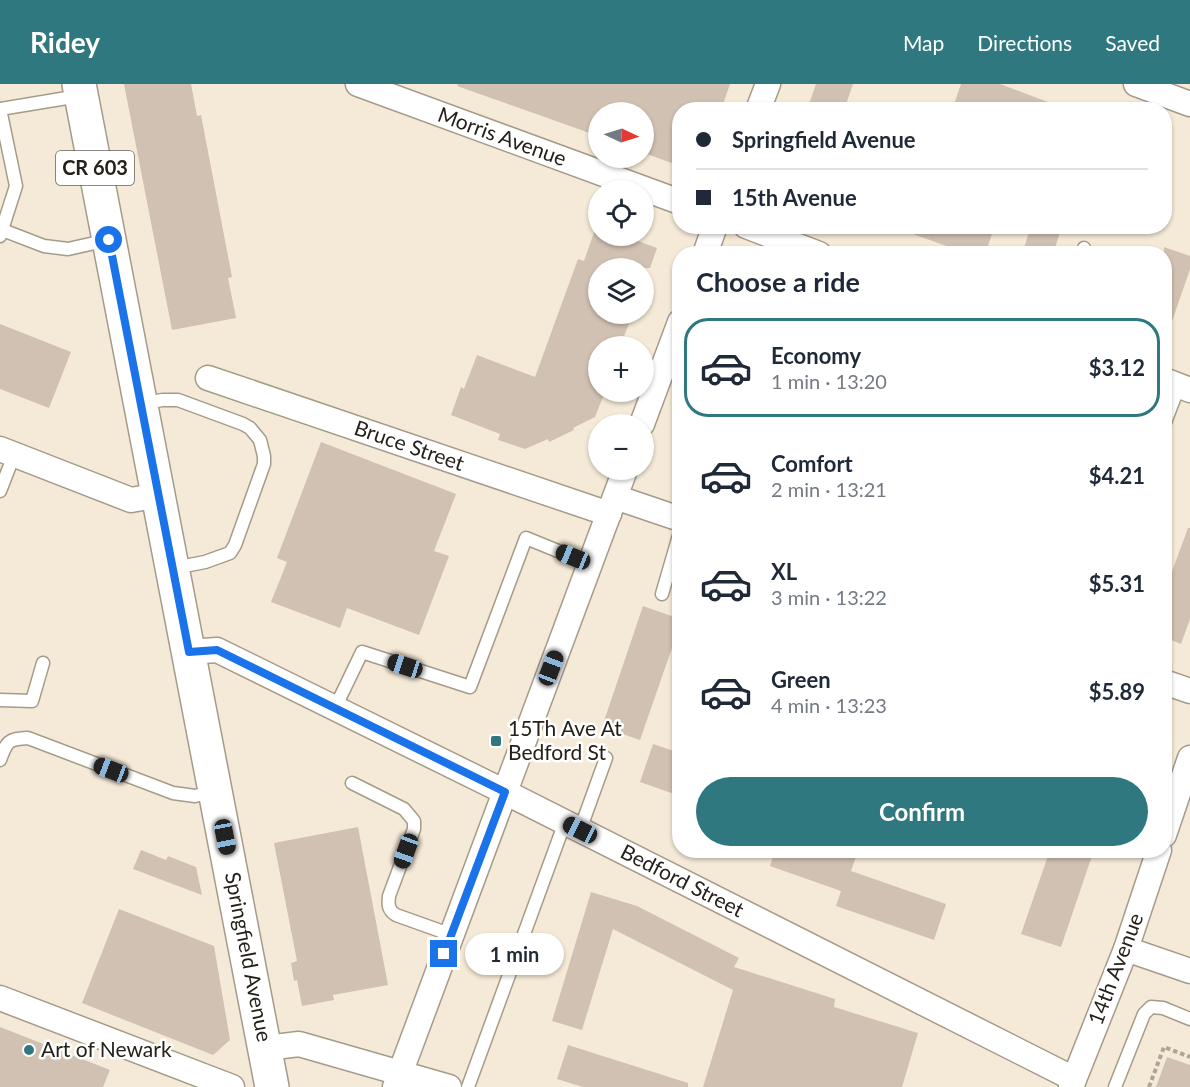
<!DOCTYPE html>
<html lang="en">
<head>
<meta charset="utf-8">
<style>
	:root { --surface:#fff; --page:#f2f2f3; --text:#1f2937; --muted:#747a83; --line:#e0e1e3; --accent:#2f787f }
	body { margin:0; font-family:Lato,sans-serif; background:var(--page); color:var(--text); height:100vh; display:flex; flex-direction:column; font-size:22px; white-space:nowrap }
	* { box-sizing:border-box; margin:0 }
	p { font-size:20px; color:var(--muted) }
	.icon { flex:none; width:33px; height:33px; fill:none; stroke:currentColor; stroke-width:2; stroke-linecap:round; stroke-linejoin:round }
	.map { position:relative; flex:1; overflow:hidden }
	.side { position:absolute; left:672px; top:162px; width:500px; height:612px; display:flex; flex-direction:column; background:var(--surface); border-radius:24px; box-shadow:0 2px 4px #0004 }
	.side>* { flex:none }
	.top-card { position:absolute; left:672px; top:18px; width:500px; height:132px; border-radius:24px; box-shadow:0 2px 4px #0004; display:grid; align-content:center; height:132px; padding:0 24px; background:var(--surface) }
	.needle { width:39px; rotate:94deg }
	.controls { position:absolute; left:588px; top:18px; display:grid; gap:12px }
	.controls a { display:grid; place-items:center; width:66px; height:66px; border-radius:50%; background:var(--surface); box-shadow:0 2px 4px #0004; font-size:30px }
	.end { position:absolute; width:27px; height:27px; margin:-14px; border:8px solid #1a73e8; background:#fff; box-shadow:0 0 0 3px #fff }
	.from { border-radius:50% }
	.bubble { position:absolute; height:42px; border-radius:21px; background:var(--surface); box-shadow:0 2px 4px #0004; font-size:20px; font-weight:700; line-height:42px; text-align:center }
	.car { position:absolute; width:18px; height:36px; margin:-18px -9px; border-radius:8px; box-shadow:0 0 4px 2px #0007; background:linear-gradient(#222 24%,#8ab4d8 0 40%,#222 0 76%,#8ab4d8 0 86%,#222 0) }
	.top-card b { display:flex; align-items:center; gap:21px; height:57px; font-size:22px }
	.top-card b+b { border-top:2px solid var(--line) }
	.top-card i { width:15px; height:15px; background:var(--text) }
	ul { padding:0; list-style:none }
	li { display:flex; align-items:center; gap:18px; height:99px; margin:0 12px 9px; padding:0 12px; border:3px solid transparent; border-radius:24px }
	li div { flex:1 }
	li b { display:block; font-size:22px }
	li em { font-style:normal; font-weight:700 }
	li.current { border-color:var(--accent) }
	li>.icon { width:54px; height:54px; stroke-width:1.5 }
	h2 { padding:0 24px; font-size:27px; line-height:72px }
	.action { display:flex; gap:12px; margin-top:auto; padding:12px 24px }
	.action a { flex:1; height:69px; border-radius:36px; background:var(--accent); color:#fff; font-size:24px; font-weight:700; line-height:69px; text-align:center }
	header { display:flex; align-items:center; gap:36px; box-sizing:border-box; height:84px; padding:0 30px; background:var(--accent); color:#fff }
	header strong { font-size:28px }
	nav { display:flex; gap:33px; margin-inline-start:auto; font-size:21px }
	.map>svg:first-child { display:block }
	.building { fill:#d1c1b2 }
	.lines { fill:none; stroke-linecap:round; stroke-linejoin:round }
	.service-casing { stroke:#a59b8a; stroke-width:15 }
	.minor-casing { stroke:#a59b8a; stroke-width:27 }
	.primary-casing { stroke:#a59b8a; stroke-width:36 }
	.path { stroke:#aea596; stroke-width:4; stroke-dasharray:4.5 3; stroke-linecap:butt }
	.service { stroke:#fff; stroke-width:12 }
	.minor { stroke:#fff; stroke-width:24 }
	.primary { stroke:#fff; stroke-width:33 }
	.route { stroke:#1a73e8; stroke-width:8 }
	.poi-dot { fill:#2f787f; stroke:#fff; stroke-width:2 }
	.labels { text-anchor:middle; stroke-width:5; stroke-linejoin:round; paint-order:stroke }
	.shield { fill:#fff; stroke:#66645f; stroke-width:1.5 }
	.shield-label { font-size:20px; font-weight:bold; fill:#25211a }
	.street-label { font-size:21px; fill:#25211a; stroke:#fff }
	.poi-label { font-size:21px; fill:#25211a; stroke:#fff; text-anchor:start }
</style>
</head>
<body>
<header>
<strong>Ridey</strong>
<nav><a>Map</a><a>Directions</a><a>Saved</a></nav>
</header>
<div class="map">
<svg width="1190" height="1003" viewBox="0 0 1190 1003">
	<rect width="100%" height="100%" fill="#f5ead7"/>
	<!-- building -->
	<g class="building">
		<polygon points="124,0 191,0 197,32 201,31 232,193 228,194 236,234 172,246"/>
		<polygon points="458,0 730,0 721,26 680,26 680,82 644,69 644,28 598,28 598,52 457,2"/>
		<polygon points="816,0 853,0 844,26 807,26"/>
		<polygon points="961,0 1000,0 1064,24 1063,26 952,26"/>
		<polygon points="900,142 995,142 985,170 949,170 952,164 899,145"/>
		<polygon points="1031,142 1062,142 1053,170 1022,170"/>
		<polygon points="596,143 598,143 598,152 624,152 657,164 650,184 598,184 598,230 633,230 620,262 598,262 598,308 605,308 595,333 573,344 574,346 549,358 548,355 525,365 498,356 500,350 451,331 461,303 464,305 477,271 535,293 578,175 584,177"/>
		<polygon points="1164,163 1190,172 1190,185 1167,252 1164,252"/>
		<polygon points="0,240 71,268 49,324 0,305"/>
		<polygon points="321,358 456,410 434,467 449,472 419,551 347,524 340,544 271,518 287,478 277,474"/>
		<polygon points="1188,444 1190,444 1190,535 1181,560 1164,553 1164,509"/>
		<polygon points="643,522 680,535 680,541 640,656 602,643"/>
		<polygon points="653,660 680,669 680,712 640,698"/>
		<polygon points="358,743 388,901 333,911 334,916 302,922 297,896 294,897 291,879 297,877 274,759"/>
		<polygon points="141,766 166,776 168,772 196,783 202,811 133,785"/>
		<polygon points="775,766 846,766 857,770 851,787 946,820 934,856 836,822 841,807 770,782"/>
		<polygon points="1050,766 1094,766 1061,863 1021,850"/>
		<polygon points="591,808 637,822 739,874 734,883 835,915 834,923 918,949 902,1003 703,1003 733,906 613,845 582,946 552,937"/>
		<polygon points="119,825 214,862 230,956 213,971 82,919"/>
		<polygon points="0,943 110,986 103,1003 0,1003"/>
		<polygon points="568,961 688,999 688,1003 583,1003 557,995"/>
		<polygon points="1167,973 1190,981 1190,1003 1156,1003"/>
	</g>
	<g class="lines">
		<defs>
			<g id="service">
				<polyline points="0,25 79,12"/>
				<polyline points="0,145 44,162 68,165 108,156"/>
				<polyline points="0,152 16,102 0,25"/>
				<polyline points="1082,170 1084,164"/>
				<polyline points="141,320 162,316 178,316 243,340 250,344 260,356 264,372 264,380 235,461 230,469 205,478 174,484"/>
				<polyline points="1164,341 1179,302"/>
				<polyline points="0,407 14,371"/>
				<polyline points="662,510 680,448"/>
				<polyline points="0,616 32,617 43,579"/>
				<polyline points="335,624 362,568 470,603 526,454 590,480"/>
				<path d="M0,676C7,657 8,655 28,654L173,709L195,712L215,707"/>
				<path d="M352,699L404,725L414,737V745L389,812C388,821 388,826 396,831L452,851"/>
				<polyline points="580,746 606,674"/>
				<polyline points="468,1003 565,738"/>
				<polyline points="1115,1003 1144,930 1151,923 1163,924 1190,935"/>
			</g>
			<g id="minor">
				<polyline points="358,0 680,118"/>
				<polyline points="1136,0 1190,20"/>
				<polyline points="758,26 768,0"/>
				<polyline points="746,142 819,170"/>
				<polyline points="705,170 715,142"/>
				<polyline points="208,294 609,430"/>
				<polyline points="1164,296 1190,306"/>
				<polyline points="642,340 680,238"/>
				<polyline points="0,365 131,416 159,411"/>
				<polyline points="615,413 680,435"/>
				<polyline points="189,568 217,566 505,708 1074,995"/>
				<polyline points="1164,598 1190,607"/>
				<polyline points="1164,751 1190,674"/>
				<polyline points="1126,865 1190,887"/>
				<polyline points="0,914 232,1003"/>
				<polyline points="266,964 299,960 449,1003"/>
				<polyline points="395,1003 625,386"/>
				<polyline points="1071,1003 1126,865 1159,766"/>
			</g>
			<polyline id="primary" points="79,0 272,1003"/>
		</defs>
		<!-- service casing -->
		<use href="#service" class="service-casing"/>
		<!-- minor casing -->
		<use href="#minor" class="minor-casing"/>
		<!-- primary casing -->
		<use href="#primary" class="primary-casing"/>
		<!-- path -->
		<polyline class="path" points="1149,1003 1164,963 1190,973"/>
		<!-- service -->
		<use href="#service" class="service"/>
		<!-- minor -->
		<use href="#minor" class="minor"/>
		<!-- primary -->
		<use href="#primary" class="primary"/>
	</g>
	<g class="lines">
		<!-- route -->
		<polyline class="route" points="109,156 189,568 217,566 505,708 444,870"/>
	</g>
	<!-- markers -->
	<g class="poi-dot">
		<rect x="490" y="651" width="12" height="12" rx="3"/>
		<circle cx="29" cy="966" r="6"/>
	</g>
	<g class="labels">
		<!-- shield labels -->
		<rect class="shield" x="56" y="67" width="78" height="34" rx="4.5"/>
		<g class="shield-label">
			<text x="95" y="91">CR 603</text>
		</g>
		<!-- street labels -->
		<g class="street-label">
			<text transform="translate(502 53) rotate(20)" y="7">Morris Avenue</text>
			<text transform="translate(409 362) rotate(19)" y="7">Bruce Street</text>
			<text transform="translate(682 797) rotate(27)" y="7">Bedford Street</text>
			<text transform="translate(248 873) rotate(79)" y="7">Springfield Avenue</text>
			<text transform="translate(1116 885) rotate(-69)" y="7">14th Avenue</text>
		</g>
		<!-- poi labels -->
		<g class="poi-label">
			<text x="508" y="652">15Th Ave At<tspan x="508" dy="24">Bedford St</tspan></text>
			<text x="41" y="973">Art of Newark</text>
		</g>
	</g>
</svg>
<div class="controls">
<a><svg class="needle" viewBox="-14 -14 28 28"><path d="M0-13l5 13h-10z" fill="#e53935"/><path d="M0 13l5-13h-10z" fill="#747a83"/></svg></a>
<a><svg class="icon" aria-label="locate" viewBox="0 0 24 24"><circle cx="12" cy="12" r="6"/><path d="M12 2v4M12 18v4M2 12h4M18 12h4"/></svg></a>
<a><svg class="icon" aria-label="layers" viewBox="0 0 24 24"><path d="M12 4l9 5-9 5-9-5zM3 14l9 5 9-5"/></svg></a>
<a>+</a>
<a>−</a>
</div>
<i class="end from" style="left:109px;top:156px"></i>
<i class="end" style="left:444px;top:870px"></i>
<div class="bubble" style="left:465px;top:849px;width:99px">1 min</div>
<i class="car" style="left:573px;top:473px;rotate:292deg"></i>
<i class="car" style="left:405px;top:582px;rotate:288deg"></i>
<i class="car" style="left:551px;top:584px;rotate:21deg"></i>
<i class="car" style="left:111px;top:686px;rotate:291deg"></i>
<i class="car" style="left:580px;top:746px;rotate:297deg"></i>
<i class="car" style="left:225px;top:753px;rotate:169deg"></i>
<i class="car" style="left:406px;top:767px;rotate:200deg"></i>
<div class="top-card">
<b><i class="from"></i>Springfield Avenue</b>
<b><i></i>15th Avenue</b>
</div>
<section class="side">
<h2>Choose a ride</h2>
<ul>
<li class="current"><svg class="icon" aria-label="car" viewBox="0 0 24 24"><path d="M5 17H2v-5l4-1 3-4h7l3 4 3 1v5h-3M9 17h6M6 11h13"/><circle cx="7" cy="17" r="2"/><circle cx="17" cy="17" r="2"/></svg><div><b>Economy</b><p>1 min · 13:20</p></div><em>$3.12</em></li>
<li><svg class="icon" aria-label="car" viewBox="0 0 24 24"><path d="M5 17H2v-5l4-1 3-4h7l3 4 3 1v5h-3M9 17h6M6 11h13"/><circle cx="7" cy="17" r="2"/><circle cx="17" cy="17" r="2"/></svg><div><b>Comfort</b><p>2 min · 13:21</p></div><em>$4.21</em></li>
<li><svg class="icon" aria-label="car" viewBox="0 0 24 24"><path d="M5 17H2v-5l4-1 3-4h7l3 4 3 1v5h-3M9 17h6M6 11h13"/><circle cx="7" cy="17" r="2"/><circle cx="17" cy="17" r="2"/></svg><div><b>XL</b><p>3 min · 13:22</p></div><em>$5.31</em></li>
<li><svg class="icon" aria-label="car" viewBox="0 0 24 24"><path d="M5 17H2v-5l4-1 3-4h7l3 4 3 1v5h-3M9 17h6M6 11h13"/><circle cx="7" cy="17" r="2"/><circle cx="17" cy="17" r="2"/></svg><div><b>Green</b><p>4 min · 13:23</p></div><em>$5.89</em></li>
</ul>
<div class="action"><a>Confirm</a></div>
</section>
</div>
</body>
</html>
